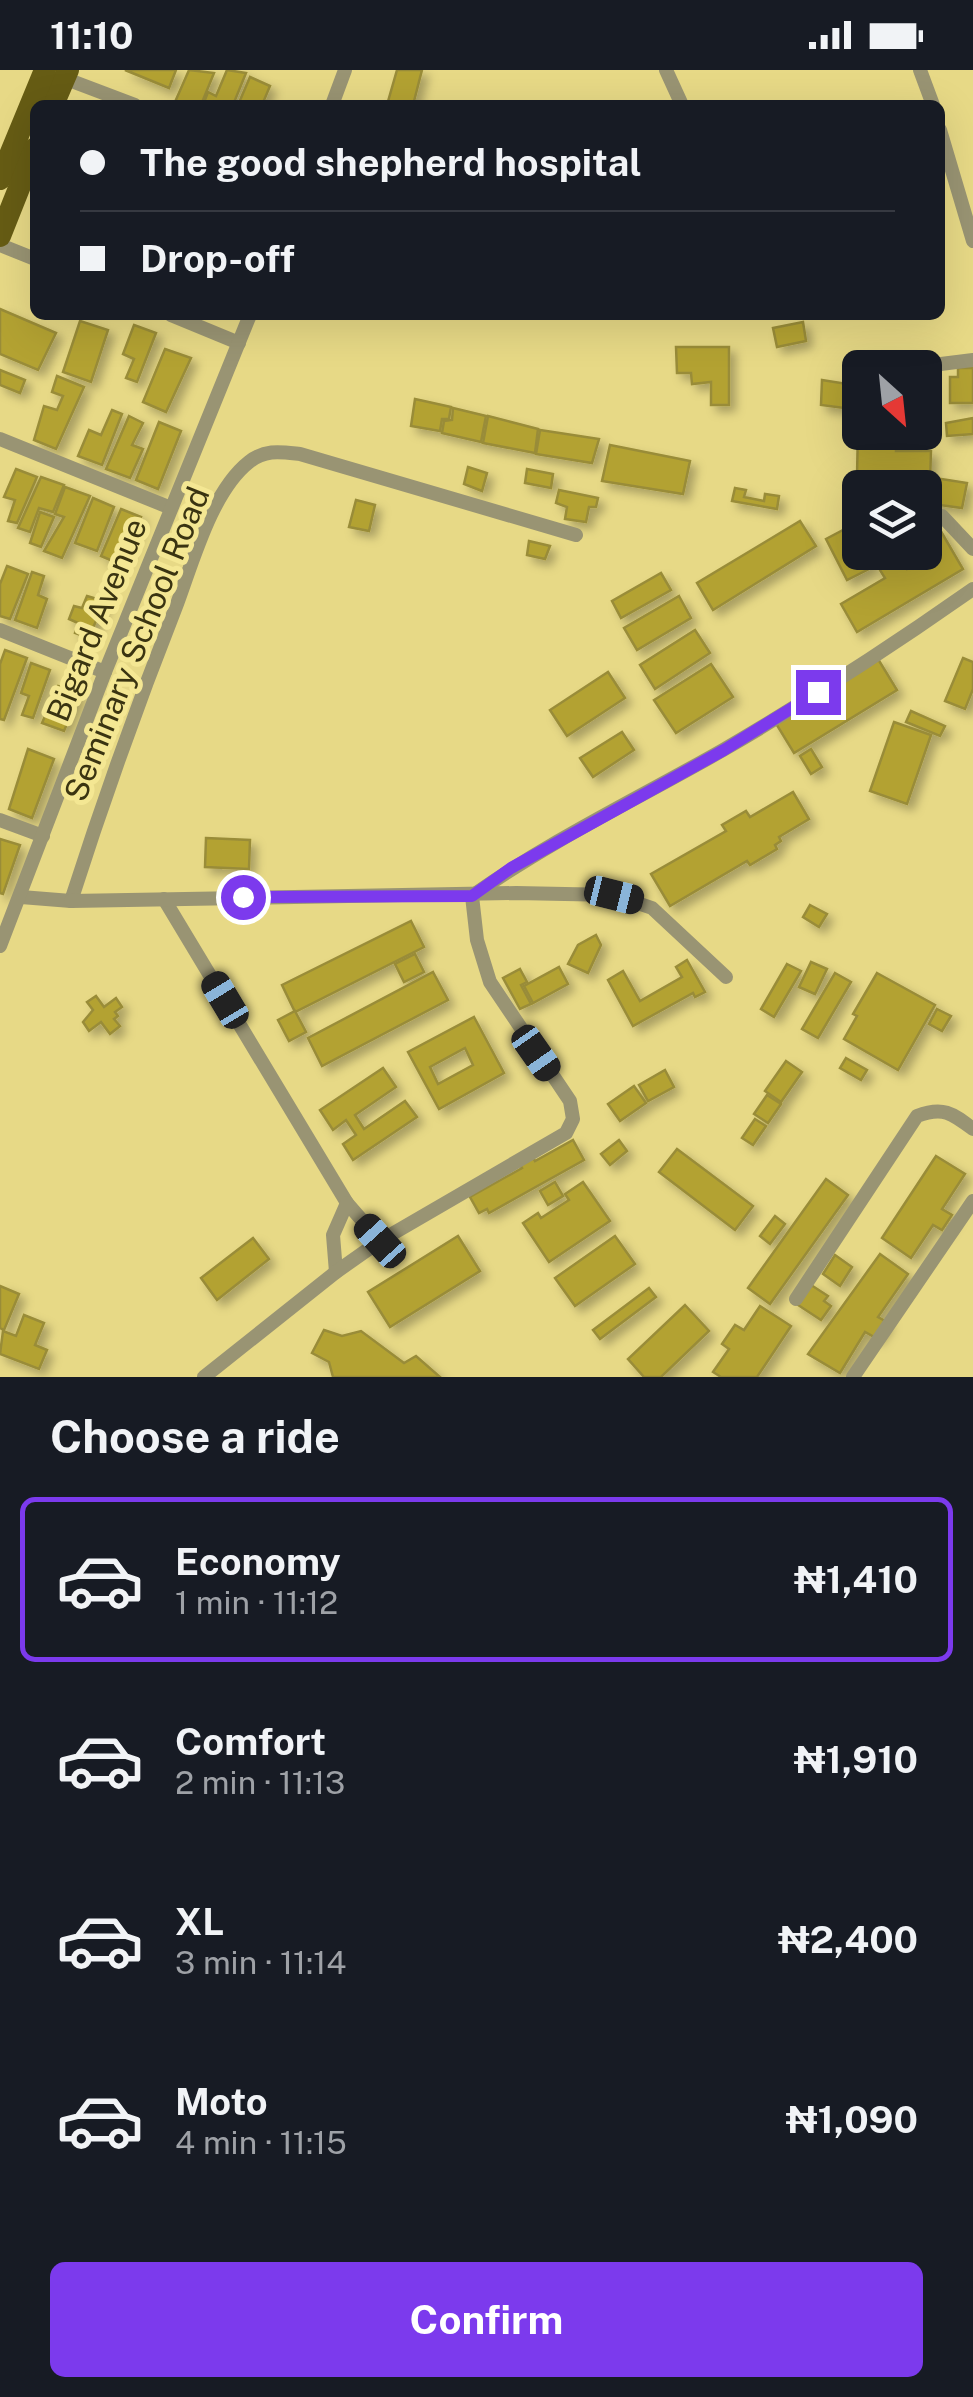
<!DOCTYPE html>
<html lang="en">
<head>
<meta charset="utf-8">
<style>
	:root { --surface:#171b24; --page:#20242c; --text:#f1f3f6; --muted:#9ea1a6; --line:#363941; --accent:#7c3aed }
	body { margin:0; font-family:"Public Sans",sans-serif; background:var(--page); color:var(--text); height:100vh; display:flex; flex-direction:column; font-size:38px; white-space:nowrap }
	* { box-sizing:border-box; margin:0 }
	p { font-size:32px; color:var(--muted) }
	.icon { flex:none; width:55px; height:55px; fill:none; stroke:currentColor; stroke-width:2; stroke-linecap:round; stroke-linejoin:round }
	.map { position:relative; height:1307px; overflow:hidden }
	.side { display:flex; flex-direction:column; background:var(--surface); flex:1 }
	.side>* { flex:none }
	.banner { position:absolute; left:30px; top:30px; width:915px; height:220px; border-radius:15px; box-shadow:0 10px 40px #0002; display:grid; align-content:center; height:220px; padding:0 50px; background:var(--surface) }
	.needle { width:65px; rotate:153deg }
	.fabs { position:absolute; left:842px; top:280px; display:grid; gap:20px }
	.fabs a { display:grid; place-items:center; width:100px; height:100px; border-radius:15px; background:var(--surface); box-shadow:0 10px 40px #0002; font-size:50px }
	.end { position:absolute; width:45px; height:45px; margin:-22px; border:12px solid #7c3aed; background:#fff; box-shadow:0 0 0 5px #fff }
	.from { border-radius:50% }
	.car { position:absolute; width:30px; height:60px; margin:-30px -15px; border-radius:12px; box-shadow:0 0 8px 2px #0007; background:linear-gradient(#222 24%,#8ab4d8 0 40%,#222 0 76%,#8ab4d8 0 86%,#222 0) }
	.banner b { display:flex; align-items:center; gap:35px; height:95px; font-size:38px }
	.banner b+b { border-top:2px solid var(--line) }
	.banner i { width:25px; height:25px; background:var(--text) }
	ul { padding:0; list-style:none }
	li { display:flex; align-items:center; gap:30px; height:165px; margin:0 20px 15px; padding:0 30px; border:5px solid transparent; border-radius:15px }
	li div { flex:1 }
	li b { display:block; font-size:38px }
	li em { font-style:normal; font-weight:700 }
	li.active { border-color:var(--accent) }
	li>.icon { width:90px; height:90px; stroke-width:1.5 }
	h2 { padding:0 50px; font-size:45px; line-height:120px }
	.action { display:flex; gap:20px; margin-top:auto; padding:20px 50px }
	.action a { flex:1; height:115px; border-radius:15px; background:var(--accent); color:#fff; font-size:40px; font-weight:700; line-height:115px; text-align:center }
	.status { display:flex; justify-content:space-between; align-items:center; height:70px; padding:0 50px; background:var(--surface); direction:ltr }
	.status svg { height:28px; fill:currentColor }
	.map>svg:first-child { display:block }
	.building { fill:#b3a233; stroke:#998c39; stroke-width:2.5; fill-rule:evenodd; filter:url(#shadow) }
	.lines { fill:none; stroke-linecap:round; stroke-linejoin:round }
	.minor { stroke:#999473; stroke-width:14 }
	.primary { stroke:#665c14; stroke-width:22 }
	.route { stroke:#7c3aed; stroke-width:12 }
	.labels { text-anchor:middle; stroke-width:10; stroke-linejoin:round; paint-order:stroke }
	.street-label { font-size:32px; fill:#3a3411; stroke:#f4e793 }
</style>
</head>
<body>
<div class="status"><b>11:10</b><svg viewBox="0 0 49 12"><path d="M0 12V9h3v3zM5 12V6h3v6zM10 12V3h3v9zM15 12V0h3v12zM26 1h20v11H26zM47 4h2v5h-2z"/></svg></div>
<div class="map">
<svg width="973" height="1307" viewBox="0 0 973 1307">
	<defs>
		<filter id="shadow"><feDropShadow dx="6" dy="6" stdDeviation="5" flood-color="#0004"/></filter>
	</defs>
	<rect width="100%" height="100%" fill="#e7d986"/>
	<!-- building -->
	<g class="building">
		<polygon points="125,0 176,0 169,18"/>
		<polygon points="189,0 214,3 201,35 175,32"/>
		<polygon points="227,0 246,3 233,35 203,35 208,22 216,26"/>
		<polygon points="397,0 422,0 413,35 387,35"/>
		<polygon points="250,7 270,16 262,35 238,35"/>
		<polygon points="0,239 56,263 38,300 0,284"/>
		<polygon points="80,251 108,260 91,312 63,302"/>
		<polygon points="803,252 806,271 777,277 773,258"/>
		<polygon points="134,255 156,263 137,312 126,308 134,289 123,284"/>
		<polygon points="676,277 729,277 729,335 711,335 711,312 692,314 691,303 677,303"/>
		<polygon points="165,279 191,288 166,342 143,332"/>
		<polygon points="958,298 973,298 973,333 950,333 950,307 958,307"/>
		<polygon points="0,300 25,310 20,323 0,315"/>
		<polygon points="57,306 84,317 56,379 34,370 44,336 57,340 63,326 52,322"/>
		<polygon points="822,310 860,316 860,340 821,335"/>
		<polygon points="415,329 451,337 449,349 442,349 440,361 411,356"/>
		<polygon points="453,338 486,346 481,372 442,363 444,351 452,350"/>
		<polygon points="112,340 122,344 102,395 78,386 89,360 101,365"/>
		<polygon points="129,346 143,353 132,375 143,379 130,408 106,399"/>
		<polygon points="488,346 538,359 535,383 483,373"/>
		<polygon points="973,348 973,364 947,366 946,353"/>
		<polygon points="159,352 181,361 158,419 136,410"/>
		<polygon points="540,360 599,369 592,393 536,384"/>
		<polygon points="858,360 860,362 896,362 896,381 931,381 930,412 876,411 876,406 857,405"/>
		<polygon points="610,375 690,391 683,424 602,411"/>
		<polygon points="468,397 487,403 482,421 464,414"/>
		<polygon points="16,399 37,407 17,453 8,451 15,430 4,427"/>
		<polygon points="527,399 553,404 551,418 525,413"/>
		<polygon points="41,407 64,415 53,442 39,438 30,462 18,458"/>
		<polygon points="935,408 967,413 962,438 925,433 925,415 934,417"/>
		<polygon points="65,417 90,426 62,488 44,481 64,447 55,444"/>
		<polygon points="735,418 746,420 744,427 764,431 765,424 779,426 777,439 732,431"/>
		<polygon points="559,420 598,428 596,437 589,437 586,452 565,449 567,437 556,433"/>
		<polygon points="93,428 114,437 97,481 75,473"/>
		<polygon points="356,430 375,435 369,461 349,457"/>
		<polygon points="121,439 141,447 120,494 101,486"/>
		<polygon points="40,442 54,447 41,477 30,473"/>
		<polygon points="800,451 816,476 713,540 697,513"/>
		<polygon points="860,451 860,482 867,482 873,497 847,510 826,469"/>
		<polygon points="939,458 963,499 857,562 841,534 885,508 878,497 899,484 907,499 921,490 917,482 925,482 925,466"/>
		<polygon points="529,471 550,476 545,489 527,485"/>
		<polygon points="7,496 28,504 10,549 0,546 0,514"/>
		<polygon points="32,502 44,506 38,525 47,529 37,558 15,550"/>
		<polygon points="661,503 671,520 621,548 612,531"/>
		<polygon points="87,526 104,531 89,568 75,563 78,553 69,549 74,536 82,538"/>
		<polygon points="679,526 691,548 637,580 624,558"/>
		<polygon points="695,560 710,583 655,619 640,595"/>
		<polygon points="5,580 27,588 4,650 0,649 0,594"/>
		<polygon points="963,588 973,592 973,619 965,639 945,631"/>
		<polygon points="878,589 897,620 794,683 775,652"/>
		<polygon points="31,593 50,600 33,648 22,645 29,626 21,623"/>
		<polygon points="711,594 733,627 676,663 654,630"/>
		<polygon points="608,602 625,628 567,666 550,640"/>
		<polygon points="58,616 80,623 64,661 42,653"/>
		<polygon points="911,641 945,656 940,666 906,652"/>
		<polygon points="894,652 931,665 907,734 870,721"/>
		<polygon points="622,662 634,680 593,707 580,688"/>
		<polygon points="28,679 54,689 32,748 9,739"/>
		<polygon points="811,679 822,697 811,704 800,686"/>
		<polygon points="793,722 809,749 779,767 781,771 775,775 777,779 750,795 747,791 670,836 651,804 726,761 722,755 746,741 750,747"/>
		<polygon points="206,768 250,770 249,799 205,797"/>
		<polygon points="0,769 20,775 3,824 0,823"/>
		<polygon points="810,835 827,844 819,857 803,847"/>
		<polygon points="411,851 424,877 295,942 282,915"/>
		<polygon points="596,865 601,875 588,903 568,894 578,875"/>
		<polygon points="415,884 424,902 404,912 395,894"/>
		<polygon points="687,890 705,922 695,927 693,923 633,956 608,910 623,901 640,931 682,907 676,897"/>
		<polygon points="811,892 827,899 815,924 799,917"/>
		<polygon points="787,894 801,901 774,947 761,939"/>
		<polygon points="559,897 568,914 533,933 524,916"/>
		<polygon points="520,899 527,912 521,915 531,934 520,939 503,908"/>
		<polygon points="433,902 448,930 322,996 308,968"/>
		<polygon points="835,903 851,912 818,968 802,959"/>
		<polygon points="877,903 935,935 898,1000 844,969 857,946 853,944"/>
		<polygon points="96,926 104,937 116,928 122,937 115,942 118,946 114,949 120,956 110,964 101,952 89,961 83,952 93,940 87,932"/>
		<polygon points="937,939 951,946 942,961 929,954"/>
		<polygon points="295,941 306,962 289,971 278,950"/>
		<path d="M474,947L504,1003L439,1039L408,982ZM465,978L473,995L438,1014L430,997Z"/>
		<polygon points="846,988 867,1000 861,1010 840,998"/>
		<polygon points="786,991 802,1002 781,1032 765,1021"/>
		<polygon points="383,998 396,1017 355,1045 364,1059 405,1031 417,1047 353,1090 343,1074 356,1065 346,1050 333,1060 320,1040"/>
		<polygon points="665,1000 674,1017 648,1031 639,1015"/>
		<polygon points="634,1016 646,1033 620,1051 608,1034"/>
		<polygon points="767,1025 781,1034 768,1053 754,1044"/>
		<polygon points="755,1049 766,1056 753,1075 742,1068"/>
		<polygon points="573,1070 584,1090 489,1143 487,1139 479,1143 470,1127 522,1098 519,1093 532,1086 535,1091"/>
		<polygon points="619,1070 627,1081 610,1095 601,1084"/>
		<polygon points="677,1079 753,1136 735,1160 659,1102"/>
		<polygon points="936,1086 965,1104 942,1139 952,1145 942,1160 933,1155 911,1188 882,1168"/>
		<polygon points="826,1109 848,1125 770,1234 748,1218"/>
		<polygon points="555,1112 563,1126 548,1135 540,1121"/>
		<polygon points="583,1112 610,1151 549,1192 523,1153 538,1143 541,1148 569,1130 565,1124"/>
		<polygon points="775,1146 785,1154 770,1174 760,1166"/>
		<polygon points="458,1166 480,1201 390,1257 368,1222"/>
		<polygon points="615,1166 635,1194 575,1236 555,1208"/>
		<polygon points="253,1168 269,1189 217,1230 201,1208"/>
		<polygon points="880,1184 908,1204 878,1247 887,1252 876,1268 865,1262 840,1303 808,1284"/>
		<polygon points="835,1185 852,1197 840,1216 823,1204"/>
		<polygon points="808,1213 828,1226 824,1231 831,1236 821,1250 795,1233"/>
		<polygon points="0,1216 19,1224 4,1260 0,1258"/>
		<polygon points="649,1218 656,1227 600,1269 593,1260"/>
		<polygon points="685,1235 709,1261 661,1307 644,1307 628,1289"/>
		<polygon points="760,1236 791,1256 757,1307 721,1307 713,1302 729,1279 722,1274 735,1255 744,1260"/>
		<polygon points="24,1245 44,1253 35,1275 47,1280 39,1299 0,1284 3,1261 16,1266"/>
		<polygon points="324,1260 342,1266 361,1261 404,1293 416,1286 440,1307 333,1307 329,1292 312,1283"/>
	</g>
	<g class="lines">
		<!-- minor -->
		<g class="minor">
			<polyline points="666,0 682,35"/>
			<polyline points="920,0 933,35"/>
			<polyline points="61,7 135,35"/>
			<polyline points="332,35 345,0"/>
			<polyline points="940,60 973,171"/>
			<polyline points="0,175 35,189"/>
			<polyline points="171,245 239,273"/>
			<polyline points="909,298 973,290"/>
			<polyline points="0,369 171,438"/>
			<polyline points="942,446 973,479"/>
			<polyline points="0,560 105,602"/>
			<polyline points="0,750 43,766"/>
			<path d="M21,827L71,831C103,731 138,633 177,534C193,491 212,421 249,392C265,379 281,382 300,384L576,465"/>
			<polyline points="164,829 347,1133 380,1171"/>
			<polyline points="71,831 516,823 614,825 652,838 726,907"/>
			<polyline points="0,876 105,602 250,245"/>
			<polyline points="336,1202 333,1165 347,1133"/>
			<path d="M796,1229L917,1046C943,1036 952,1043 973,1059"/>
			<path d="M204,1307L336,1202L380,1171L566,1063L573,1049L570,1031L490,912L477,870L472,826C551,770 639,728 723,680C809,630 892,576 973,519"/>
			<polyline points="853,1307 973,1131"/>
		</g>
		<!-- primary -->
		<g class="primary">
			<polyline points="53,35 68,0"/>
			<polyline points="0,109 45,0"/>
			<polyline points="0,166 35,78"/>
		</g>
	</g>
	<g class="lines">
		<!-- route -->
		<polyline class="route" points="243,827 472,826 511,798 724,680 818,622"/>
	</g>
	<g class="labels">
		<!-- street labels -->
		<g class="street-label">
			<text transform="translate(97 550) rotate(-68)" y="11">Bigard Avenue</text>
			<text transform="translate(137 574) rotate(-68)" y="11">Seminary School Road</text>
		</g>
	</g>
</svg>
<div class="fabs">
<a><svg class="needle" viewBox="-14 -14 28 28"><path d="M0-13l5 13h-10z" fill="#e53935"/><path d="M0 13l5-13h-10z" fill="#9ea1a6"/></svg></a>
<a><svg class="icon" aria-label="layers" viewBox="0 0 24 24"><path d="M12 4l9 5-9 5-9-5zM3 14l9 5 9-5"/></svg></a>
</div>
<i class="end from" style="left:243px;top:827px"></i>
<i class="end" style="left:818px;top:622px"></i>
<i class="car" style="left:614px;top:825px;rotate:104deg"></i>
<i class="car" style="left:225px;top:930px;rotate:329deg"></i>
<i class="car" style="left:536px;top:983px;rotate:145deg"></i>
<i class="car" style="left:380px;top:1171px;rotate:318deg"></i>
<div class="banner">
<b><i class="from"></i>The good shepherd hospital</b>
<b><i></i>Drop-off</b>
</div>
</div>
<section class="side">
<h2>Choose a ride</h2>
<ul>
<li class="active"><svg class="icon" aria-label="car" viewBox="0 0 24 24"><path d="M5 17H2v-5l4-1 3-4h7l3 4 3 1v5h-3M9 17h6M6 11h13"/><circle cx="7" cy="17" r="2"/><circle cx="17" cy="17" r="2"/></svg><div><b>Economy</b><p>1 min · 11:12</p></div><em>₦1,410</em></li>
<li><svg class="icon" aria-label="car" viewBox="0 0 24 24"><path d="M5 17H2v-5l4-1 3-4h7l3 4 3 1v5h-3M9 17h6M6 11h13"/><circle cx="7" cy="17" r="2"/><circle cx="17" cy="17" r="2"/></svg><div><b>Comfort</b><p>2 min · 11:13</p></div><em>₦1,910</em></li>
<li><svg class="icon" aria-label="car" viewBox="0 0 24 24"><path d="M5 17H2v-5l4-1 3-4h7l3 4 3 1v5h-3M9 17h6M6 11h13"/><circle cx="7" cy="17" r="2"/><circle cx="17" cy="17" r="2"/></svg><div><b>XL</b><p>3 min · 11:14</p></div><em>₦2,400</em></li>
<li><svg class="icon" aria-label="car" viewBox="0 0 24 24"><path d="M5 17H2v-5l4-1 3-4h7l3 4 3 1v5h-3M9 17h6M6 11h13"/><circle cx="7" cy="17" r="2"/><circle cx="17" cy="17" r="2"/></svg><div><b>Moto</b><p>4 min · 11:15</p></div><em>₦1,090</em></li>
</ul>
<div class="action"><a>Confirm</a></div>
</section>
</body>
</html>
